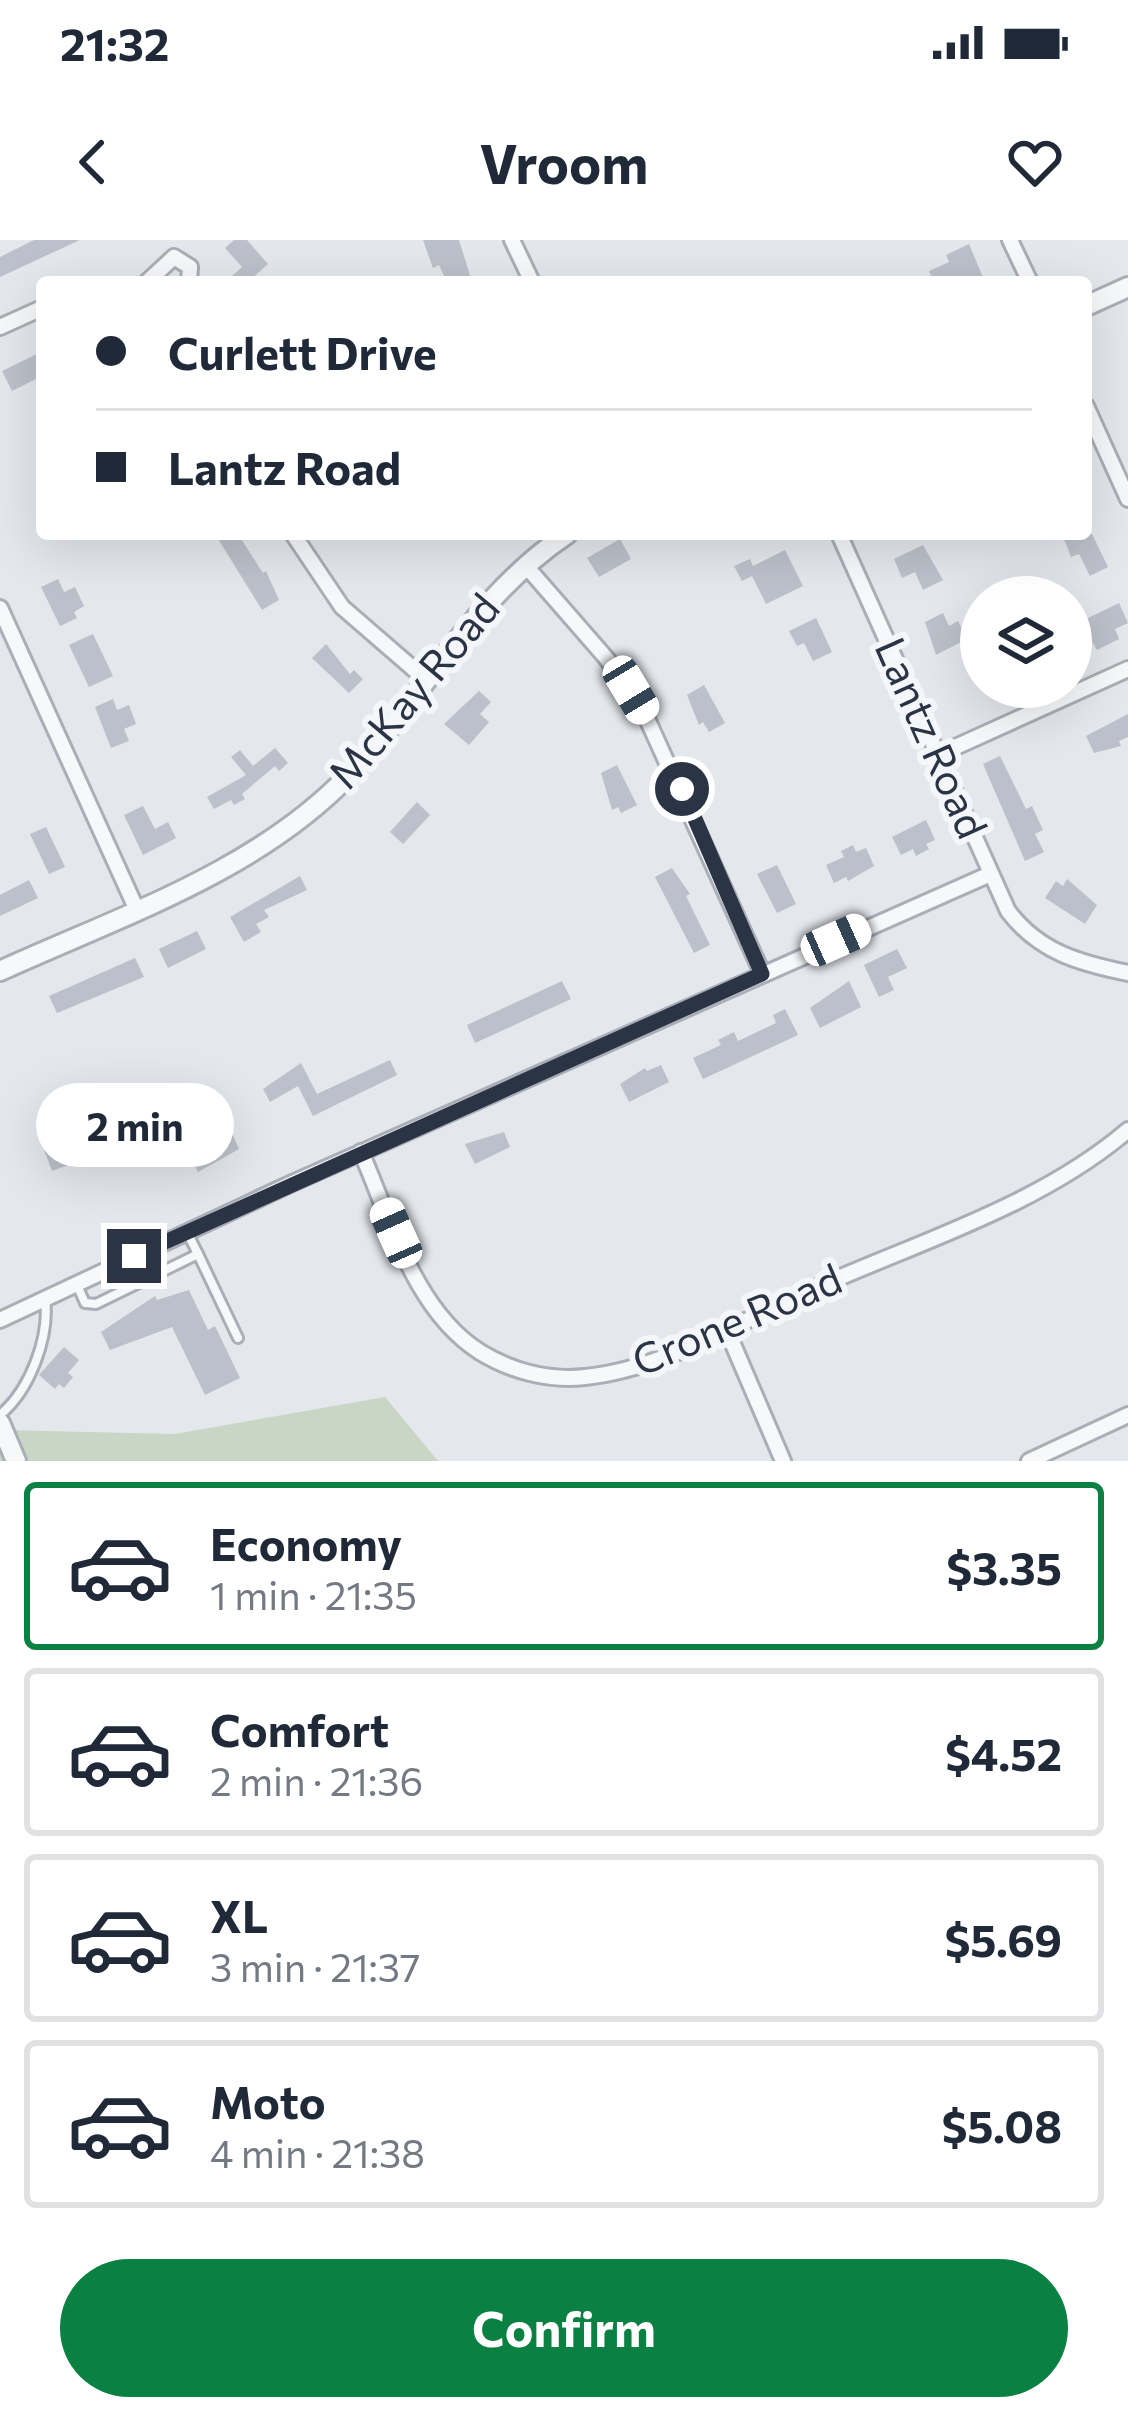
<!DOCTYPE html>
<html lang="en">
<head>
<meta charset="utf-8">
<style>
	:root { --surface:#fff; --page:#f6f6f7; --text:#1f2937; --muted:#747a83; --line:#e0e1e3; --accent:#0b8043 }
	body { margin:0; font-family:Commissioner,sans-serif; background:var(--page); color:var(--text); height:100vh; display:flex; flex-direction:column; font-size:45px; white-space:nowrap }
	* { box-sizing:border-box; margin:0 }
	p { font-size:39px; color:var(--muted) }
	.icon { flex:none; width:66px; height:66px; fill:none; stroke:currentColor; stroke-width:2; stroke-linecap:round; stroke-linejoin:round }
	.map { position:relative; height:1221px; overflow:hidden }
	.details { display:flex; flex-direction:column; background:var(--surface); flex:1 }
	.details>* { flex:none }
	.hud { position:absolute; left:36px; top:36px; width:1056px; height:264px; border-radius:12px; box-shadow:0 12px 48px #0002; display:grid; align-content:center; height:264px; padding:0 60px; background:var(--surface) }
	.controls { position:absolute; left:960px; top:336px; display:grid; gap:24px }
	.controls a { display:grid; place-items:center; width:132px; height:132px; border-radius:50%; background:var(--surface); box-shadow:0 12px 48px #0002; font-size:60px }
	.end { position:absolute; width:54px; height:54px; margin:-27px; border:15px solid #2b3445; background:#fff; box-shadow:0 0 0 6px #fff }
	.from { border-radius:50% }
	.bubble { position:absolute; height:84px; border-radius:42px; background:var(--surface); box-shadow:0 12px 48px #0002; font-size:39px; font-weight:700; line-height:84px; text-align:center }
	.car { position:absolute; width:36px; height:72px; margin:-36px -18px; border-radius:15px; box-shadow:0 0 9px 3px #0007; background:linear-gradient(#fff 24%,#345 0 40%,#fff 0 76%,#345 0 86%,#fff 0) }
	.hud b { display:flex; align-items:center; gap:42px; height:114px; font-size:45px }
	.hud b+b { border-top:3px solid var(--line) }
	.hud i { width:30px; height:30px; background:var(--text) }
	ul { padding:21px 0 0; list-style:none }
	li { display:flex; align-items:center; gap:36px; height:168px; margin:0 24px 18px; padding:0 36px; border:6px solid var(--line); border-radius:12px }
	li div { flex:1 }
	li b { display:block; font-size:45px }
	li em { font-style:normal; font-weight:700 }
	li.current { border-color:var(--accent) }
	li>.icon { width:108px; height:108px; stroke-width:1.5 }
	.button { display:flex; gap:24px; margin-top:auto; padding:24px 60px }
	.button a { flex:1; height:138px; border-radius:72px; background:var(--accent); color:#fff; font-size:48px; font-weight:700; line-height:138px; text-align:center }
	.status { display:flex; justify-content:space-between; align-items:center; height:84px; padding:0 60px; background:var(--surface); direction:ltr }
	.status svg { height:33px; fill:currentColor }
	header { display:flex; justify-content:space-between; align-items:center; height:156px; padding:0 60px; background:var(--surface); font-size:54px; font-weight:700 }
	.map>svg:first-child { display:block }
	.green { fill:#c9d6c5 }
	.building { fill:#bbc0ca }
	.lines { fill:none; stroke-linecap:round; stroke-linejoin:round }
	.service-casing { stroke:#a9aeb7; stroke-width:14 }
	.minor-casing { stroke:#a9aeb7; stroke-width:20 }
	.tertiary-casing { stroke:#a9aeb7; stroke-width:24 }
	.service { stroke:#f7f8fa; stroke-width:8 }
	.minor { stroke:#f7f8fa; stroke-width:14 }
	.tertiary { stroke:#f7f8fa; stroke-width:18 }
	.route { stroke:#2b3445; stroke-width:15 }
	.labels { text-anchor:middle; stroke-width:12; stroke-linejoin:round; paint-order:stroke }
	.street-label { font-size:42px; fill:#2b3445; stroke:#f4f6f9 }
</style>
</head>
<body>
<div class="status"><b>21:32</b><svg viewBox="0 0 49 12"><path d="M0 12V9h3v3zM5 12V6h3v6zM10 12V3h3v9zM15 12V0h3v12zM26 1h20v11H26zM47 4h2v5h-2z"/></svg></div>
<header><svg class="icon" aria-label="back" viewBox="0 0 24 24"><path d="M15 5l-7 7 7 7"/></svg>Vroom<svg class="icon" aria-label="heart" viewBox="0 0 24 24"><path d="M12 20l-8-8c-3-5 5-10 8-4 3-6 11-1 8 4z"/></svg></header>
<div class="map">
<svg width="1128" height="1221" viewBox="0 0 1128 1221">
	<rect width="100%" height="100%" fill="#e4e7ec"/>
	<!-- green -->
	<polygon class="green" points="385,1157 438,1221 0,1221 0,1190 175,1194"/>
	<!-- building -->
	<g class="building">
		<polygon points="34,0 80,0 0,37 0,17"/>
		<polygon points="234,0 247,0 268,24 248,42 237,42 232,36 242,27 225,8"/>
		<polygon points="423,0 459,0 472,42 447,42 439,25 433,28"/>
		<polygon points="969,4 985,42 934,42 929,31 949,22 946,15"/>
		<polygon points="39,113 42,136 12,151 2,131"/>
		<polygon points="215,294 238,294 263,333 266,331 279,360 262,370"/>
		<polygon points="1062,294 1092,294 1108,327 1090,336 1079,314 1071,317"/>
		<polygon points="620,299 631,319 599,337 587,318"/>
		<polygon points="923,305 943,340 923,350 915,332 902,338 894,319"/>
		<polygon points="785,310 803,346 766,364 752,336 742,341 734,326 750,319 753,326"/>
		<polygon points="58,339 64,352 75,347 84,366 74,372 77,378 60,386 41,347"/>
		<polygon points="1119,363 1128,383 1115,389 1119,399 1097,410 1080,382"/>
		<polygon points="943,373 949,386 958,381 967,399 936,415 925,382"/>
		<polygon points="816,378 832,412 813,421 804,403 797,406 789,391"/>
		<polygon points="93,394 113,436 89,447 69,405"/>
		<polygon points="326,404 350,434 354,430 363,439 349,453 312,418"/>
		<polygon points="704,445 725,483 709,492 703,482 699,485 687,455"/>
		<polygon points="479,451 491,462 480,474 489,482 469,505 444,484"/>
		<polygon points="113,459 117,470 129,465 136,484 124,489 129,501 111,508 95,467"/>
		<polygon points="1128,474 1128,497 1119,501 1121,506 1094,513 1086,496"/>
		<polygon points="275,508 288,523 279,531 275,526 242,554 245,559 234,565 231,560 214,569 207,557 246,535 231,517 240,510 253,526"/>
		<polygon points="1000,516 1026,569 1032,566 1043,590 1035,594 1044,612 1025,621 983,524"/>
		<polygon points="617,525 637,565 621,573 618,567 612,570 601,533"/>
		<polygon points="417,562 430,575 403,604 390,592"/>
		<polygon points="143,566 155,589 168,582 176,598 143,615 124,575"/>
		<polygon points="926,580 935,600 926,604 929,609 916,616 913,609 901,615 892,597"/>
		<polygon points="46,587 65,627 49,634 30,594"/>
		<polygon points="853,605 856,612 866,608 874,626 848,641 846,637 834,643 826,625 844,617 841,611"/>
		<polygon points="777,625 796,664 777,673 757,634"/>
		<polygon points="672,628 690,654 686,656 710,705 694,713 655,637"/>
		<polygon points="300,636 307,650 264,670 269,677 256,684 261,692 244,702 230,677"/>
		<polygon points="1067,639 1097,665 1085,684 1045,658 1056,641 1063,646"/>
		<polygon points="29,640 38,658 0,676 0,655"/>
		<polygon points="197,691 206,709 168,728 159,709"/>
		<polygon points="897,709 907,728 888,737 894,750 879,757 864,725"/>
		<polygon points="135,718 144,737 57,773 49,756"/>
		<polygon points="562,741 571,759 475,803 467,785"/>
		<polygon points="849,741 861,767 820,788 810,768"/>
		<polygon points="785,769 798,795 703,839 693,818 721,805 718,800 734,792 738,801 776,783 773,775"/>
		<polygon points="390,820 397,835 313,876 298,846 270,862 263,849 301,823 317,854"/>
		<polygon points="661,825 669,842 629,862 620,844 645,828 647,831"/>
		<polygon points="148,880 155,897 115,912 107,892"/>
		<polygon points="231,891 239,909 198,932 188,912"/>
		<polygon points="504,892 510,907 475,924 465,904"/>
		<polygon points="82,896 90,917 52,931 44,910"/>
		<polygon points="189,1050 208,1090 215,1086 240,1138 205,1155 172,1087 110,1110 101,1092 155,1056 157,1060"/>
		<polygon points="64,1107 79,1120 68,1133 73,1137 64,1148 59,1144 55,1149 39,1135"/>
	</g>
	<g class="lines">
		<defs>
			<g id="service">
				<polyline points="198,1014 238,1098"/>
				<polyline points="77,1045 85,1063 96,1064 198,1014 187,992"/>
				<path d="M0,1175C30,1150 50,1097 45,1059"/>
			</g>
			<g id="minor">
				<polyline points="512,0 532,42"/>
				<polyline points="1010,0 1030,42"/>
				<polyline points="147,42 174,17 190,27 189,42"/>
				<polyline points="0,87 42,68"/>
				<polyline points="1086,166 1128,259"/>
				<polyline points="293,294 342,367 424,438"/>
				<path d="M839,294L1008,671C1039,712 1079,723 1128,733"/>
				<polyline points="526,326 607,419 644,472 762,733"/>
				<polyline points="0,368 136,668"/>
				<polyline points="940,514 1128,429"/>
				<path d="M361,912C391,980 414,1070 480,1112C511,1131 548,1141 585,1137C664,1129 740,1081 813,1049C918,1002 1039,966 1128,890"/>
				<polyline points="0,1080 290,944 988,635"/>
				<polyline points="726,1088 783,1221"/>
				<polyline points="1029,1221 1128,1175"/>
			</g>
			<g id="tertiary">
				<polyline points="1086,66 1128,47"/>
				<path d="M0,731C118,677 256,632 348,536C424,456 473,357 567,294"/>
				<polyline points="0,1183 16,1221"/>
			</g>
		</defs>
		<!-- service casing -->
		<use href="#service" class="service-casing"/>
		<!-- minor casing -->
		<use href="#minor" class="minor-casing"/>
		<!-- tertiary casing -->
		<use href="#tertiary" class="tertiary-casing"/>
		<!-- service -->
		<use href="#service" class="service"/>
		<!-- minor -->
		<use href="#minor" class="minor"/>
		<!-- tertiary -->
		<use href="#tertiary" class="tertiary"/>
	</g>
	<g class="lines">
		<!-- route -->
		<polyline class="route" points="134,1016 762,734 682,549"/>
	</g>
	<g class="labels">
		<!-- street labels -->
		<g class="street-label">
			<text transform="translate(414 451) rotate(-50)" y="15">McKay Road</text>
			<text transform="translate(931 498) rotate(66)" y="15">Lantz Road</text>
			<text transform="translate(737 1080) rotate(-23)" y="15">Crone Road</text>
		</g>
	</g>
</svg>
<div class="controls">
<a><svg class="icon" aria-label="layers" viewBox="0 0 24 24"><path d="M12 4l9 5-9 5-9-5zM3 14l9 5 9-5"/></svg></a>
</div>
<i class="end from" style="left:682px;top:549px"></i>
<i class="end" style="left:134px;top:1016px"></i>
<div class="bubble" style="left:36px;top:843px;width:198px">2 min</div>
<i class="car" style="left:631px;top:450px;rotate:149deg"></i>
<i class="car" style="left:836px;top:700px;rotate:66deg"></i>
<i class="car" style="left:396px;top:993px;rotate:336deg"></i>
<div class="hud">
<b><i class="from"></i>Curlett Drive</b>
<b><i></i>Lantz Road</b>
</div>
</div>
<section class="details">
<ul>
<li class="current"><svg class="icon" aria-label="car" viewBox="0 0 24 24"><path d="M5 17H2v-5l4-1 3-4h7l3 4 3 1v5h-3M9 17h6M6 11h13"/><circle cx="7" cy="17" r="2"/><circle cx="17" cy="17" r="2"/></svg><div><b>Economy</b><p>1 min · 21:35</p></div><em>$3.35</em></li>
<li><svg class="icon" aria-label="car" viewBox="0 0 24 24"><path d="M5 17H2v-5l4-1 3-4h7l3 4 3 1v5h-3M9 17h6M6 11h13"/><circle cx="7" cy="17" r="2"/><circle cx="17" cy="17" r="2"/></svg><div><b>Comfort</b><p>2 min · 21:36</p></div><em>$4.52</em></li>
<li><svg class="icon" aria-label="car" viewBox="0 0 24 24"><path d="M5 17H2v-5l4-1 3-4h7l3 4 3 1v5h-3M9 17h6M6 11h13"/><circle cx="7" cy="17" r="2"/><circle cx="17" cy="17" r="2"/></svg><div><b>XL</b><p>3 min · 21:37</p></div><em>$5.69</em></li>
<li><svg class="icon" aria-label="car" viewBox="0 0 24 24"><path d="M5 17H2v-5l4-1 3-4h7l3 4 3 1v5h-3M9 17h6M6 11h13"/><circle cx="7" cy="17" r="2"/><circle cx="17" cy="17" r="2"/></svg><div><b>Moto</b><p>4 min · 21:38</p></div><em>$5.08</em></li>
</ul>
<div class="button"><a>Confirm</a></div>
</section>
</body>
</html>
